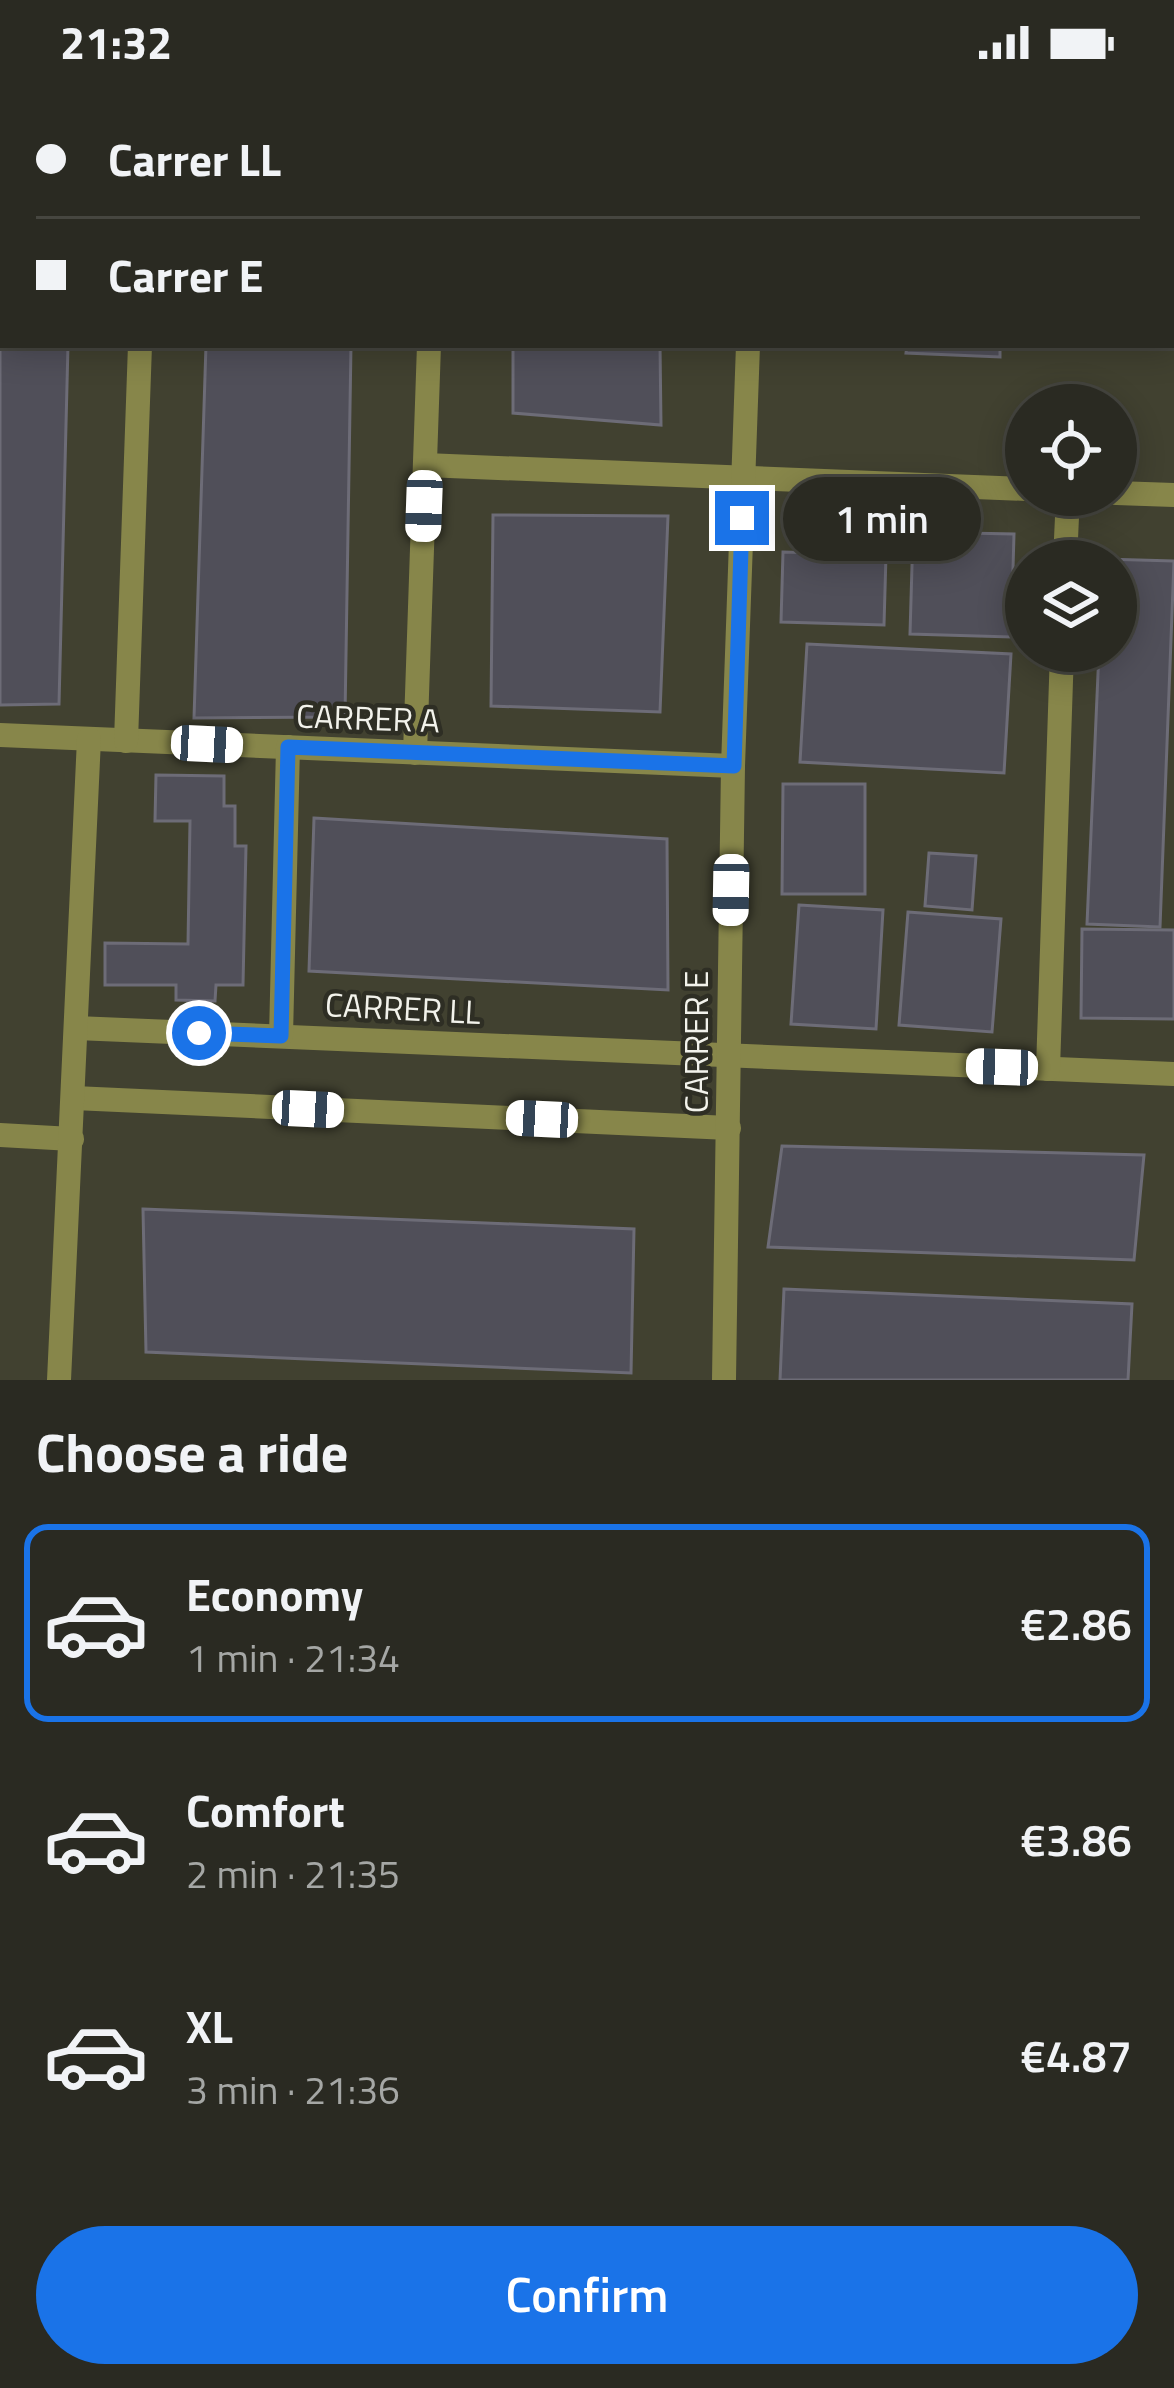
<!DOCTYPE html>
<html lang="en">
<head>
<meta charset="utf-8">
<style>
	:root { --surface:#2a2a22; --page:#32322a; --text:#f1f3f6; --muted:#a5a7a5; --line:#464640; --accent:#1a73e8 }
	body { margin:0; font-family:"Titillium Web",sans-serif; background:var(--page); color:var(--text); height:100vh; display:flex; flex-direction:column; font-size:45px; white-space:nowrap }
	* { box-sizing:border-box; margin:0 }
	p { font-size:39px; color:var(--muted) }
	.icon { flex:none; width:66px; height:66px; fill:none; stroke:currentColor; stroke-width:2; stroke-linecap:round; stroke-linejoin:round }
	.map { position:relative; height:1296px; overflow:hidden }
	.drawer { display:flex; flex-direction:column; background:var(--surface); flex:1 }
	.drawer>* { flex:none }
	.hud { position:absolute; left:0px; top:0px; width:1176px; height:264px; box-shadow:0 6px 30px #0003,0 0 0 3px var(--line); display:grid; align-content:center; height:264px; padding:0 36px; background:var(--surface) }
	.buttons { position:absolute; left:1005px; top:300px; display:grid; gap:24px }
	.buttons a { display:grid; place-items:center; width:132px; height:132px; border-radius:50%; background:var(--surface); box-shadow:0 6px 30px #0003,0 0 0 3px var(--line); font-size:60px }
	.end { position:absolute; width:54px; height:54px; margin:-27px; border:15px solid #1a73e8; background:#fff; box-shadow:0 0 0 6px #fff }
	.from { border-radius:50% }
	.bubble { position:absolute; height:84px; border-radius:42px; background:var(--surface); box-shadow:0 6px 30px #0003,0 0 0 3px var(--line); font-size:39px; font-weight:600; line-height:84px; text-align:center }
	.car { position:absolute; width:36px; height:72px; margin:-36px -18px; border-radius:15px; box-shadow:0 0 9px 3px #0007; background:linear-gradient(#fff 24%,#345 0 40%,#fff 0 76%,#345 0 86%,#fff 0) }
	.hud b { display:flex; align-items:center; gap:42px; height:114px; font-size:45px }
	.hud b+b { border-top:3px solid var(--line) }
	.hud i { width:30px; height:30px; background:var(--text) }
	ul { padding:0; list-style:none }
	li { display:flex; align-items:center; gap:36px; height:198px; margin:0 24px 18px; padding:0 12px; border:6px solid transparent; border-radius:24px }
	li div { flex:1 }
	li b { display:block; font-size:45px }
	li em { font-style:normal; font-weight:600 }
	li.on { border-color:var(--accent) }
	li>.icon { width:108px; height:108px; stroke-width:1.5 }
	h2 { padding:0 36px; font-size:54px; line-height:144px }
	.cta { display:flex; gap:24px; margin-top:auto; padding:24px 36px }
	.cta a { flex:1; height:138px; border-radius:72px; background:var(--accent); color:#fff; font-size:48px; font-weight:600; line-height:138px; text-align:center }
	.status { display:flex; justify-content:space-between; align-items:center; height:84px; padding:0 60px; background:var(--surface); direction:ltr }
	.status svg { height:33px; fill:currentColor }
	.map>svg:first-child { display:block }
	.built { fill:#414130; fill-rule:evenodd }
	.building { fill:#504f59; stroke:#6d6c77; stroke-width:3 }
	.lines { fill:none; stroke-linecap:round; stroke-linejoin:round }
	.minor { stroke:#87864a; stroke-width:24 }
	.route { stroke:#1a73e8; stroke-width:15 }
	.labels { text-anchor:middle; stroke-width:9; stroke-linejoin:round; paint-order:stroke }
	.street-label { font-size:33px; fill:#f2f2eb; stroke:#2e2e24 }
</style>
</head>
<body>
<div class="status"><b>21:32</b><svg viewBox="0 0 49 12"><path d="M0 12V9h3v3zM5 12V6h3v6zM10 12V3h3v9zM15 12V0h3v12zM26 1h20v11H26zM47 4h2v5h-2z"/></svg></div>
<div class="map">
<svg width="1174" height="1296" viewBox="0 0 1174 1296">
	<rect width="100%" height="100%" fill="#38382e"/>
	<!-- built -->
	<path class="built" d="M0,0H1174V1296H0ZM3,3H1173V261H3ZM1026,321H1116V411H1026ZM1026,477H1116V567H1026Z"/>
	<!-- building -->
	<g class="building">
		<polygon points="902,0 1048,0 902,3"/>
		<polygon points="0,106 3,261 68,261 59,620 0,621"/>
		<polygon points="206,261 351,261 345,633 194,634"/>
		<polygon points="513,261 660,261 661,341 513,329"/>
		<polygon points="907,261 1000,261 1000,273 906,269"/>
		<polygon points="493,431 668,432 660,628 491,622"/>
		<polygon points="913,448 1014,450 1011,553 910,550"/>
		<polygon points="783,468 886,471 884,541 781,538"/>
		<polygon points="1103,475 1174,477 1160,843 1087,840 1099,567 1116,567 1116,477"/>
		<polygon points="807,560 1011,570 1004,689 800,678"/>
		<polygon points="156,691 224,692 224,722 235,722 235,762 246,762 243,901 216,901 215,917 176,916 176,901 105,901 105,859 188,860 190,737 155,737"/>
		<polygon points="783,700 865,700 865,810 782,810"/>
		<polygon points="314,734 667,755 668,906 309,887"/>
		<polygon points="929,769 976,772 972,826 925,822"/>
		<polygon points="799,821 883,826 876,945 791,940"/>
		<polygon points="908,828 1001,835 992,948 899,941"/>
		<polygon points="1082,845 1174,846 1174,935 1081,934"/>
		<polygon points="782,1062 1144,1071 1134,1176 768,1163"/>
		<polygon points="143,1125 634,1145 631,1289 146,1268"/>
		<polygon points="784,1205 1132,1220 1128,1296 780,1296"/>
	</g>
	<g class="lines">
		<!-- minor -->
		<g class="minor">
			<polyline points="0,20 3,20"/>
			<polyline points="0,75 3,75"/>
			<polyline points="425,381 1026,405"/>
			<polyline points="1116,409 1174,411"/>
			<polyline points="1065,477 1068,411"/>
			<polyline points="0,651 733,682"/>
			<polyline points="126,657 140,261"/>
			<polyline points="415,669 429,261"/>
			<polyline points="76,944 1174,990"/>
			<polyline points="281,952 288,663"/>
			<polyline points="1048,985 1062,567"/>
			<polyline points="74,1014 729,1044"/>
			<polyline points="0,1051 72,1055"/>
			<polyline points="59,1296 89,655"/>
			<polyline points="724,1296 733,682 748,261"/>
		</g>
	</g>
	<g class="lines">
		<!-- route -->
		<polyline class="route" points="199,949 281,952 288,663 734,682 742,434"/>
	</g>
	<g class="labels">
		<!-- street labels -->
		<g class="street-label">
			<text transform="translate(368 634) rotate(2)" y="12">CARRER A</text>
			<text transform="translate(403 924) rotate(3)" y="12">CARRER LL</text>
			<text transform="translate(696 958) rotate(-90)" y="12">CARRER E</text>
		</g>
	</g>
</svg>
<div class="buttons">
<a><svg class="icon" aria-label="locate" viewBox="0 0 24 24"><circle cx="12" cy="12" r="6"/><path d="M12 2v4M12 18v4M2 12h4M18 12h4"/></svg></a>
<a><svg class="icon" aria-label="layers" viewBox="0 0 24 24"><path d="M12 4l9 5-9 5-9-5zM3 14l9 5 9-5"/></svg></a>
</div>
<i class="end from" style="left:199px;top:949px"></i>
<i class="end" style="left:742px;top:434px"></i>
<div class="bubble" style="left:783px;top:393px;width:198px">1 min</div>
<i class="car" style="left:424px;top:422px;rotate:182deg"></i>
<i class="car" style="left:207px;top:660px;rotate:93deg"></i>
<i class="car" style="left:731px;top:806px;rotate:181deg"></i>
<i class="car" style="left:1002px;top:983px;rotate:272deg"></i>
<i class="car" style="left:308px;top:1025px;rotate:93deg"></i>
<i class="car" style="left:542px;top:1035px;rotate:273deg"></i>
<div class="hud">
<b><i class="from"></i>Carrer LL</b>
<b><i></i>Carrer E</b>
</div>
</div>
<section class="drawer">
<h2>Choose a ride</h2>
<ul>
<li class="on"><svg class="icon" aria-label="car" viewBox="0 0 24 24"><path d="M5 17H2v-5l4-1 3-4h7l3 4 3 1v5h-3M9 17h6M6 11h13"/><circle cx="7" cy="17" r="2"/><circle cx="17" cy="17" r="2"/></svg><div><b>Economy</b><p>1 min · 21:34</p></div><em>€2.86</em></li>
<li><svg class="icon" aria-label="car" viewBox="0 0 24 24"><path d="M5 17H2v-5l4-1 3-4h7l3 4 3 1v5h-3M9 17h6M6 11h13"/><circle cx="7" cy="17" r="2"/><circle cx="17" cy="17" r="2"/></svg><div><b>Comfort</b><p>2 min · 21:35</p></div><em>€3.86</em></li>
<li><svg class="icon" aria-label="car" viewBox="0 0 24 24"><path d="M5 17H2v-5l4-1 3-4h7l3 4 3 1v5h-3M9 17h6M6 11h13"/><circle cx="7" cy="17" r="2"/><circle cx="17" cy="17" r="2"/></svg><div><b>XL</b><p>3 min · 21:36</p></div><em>€4.87</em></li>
</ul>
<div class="cta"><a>Confirm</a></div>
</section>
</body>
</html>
